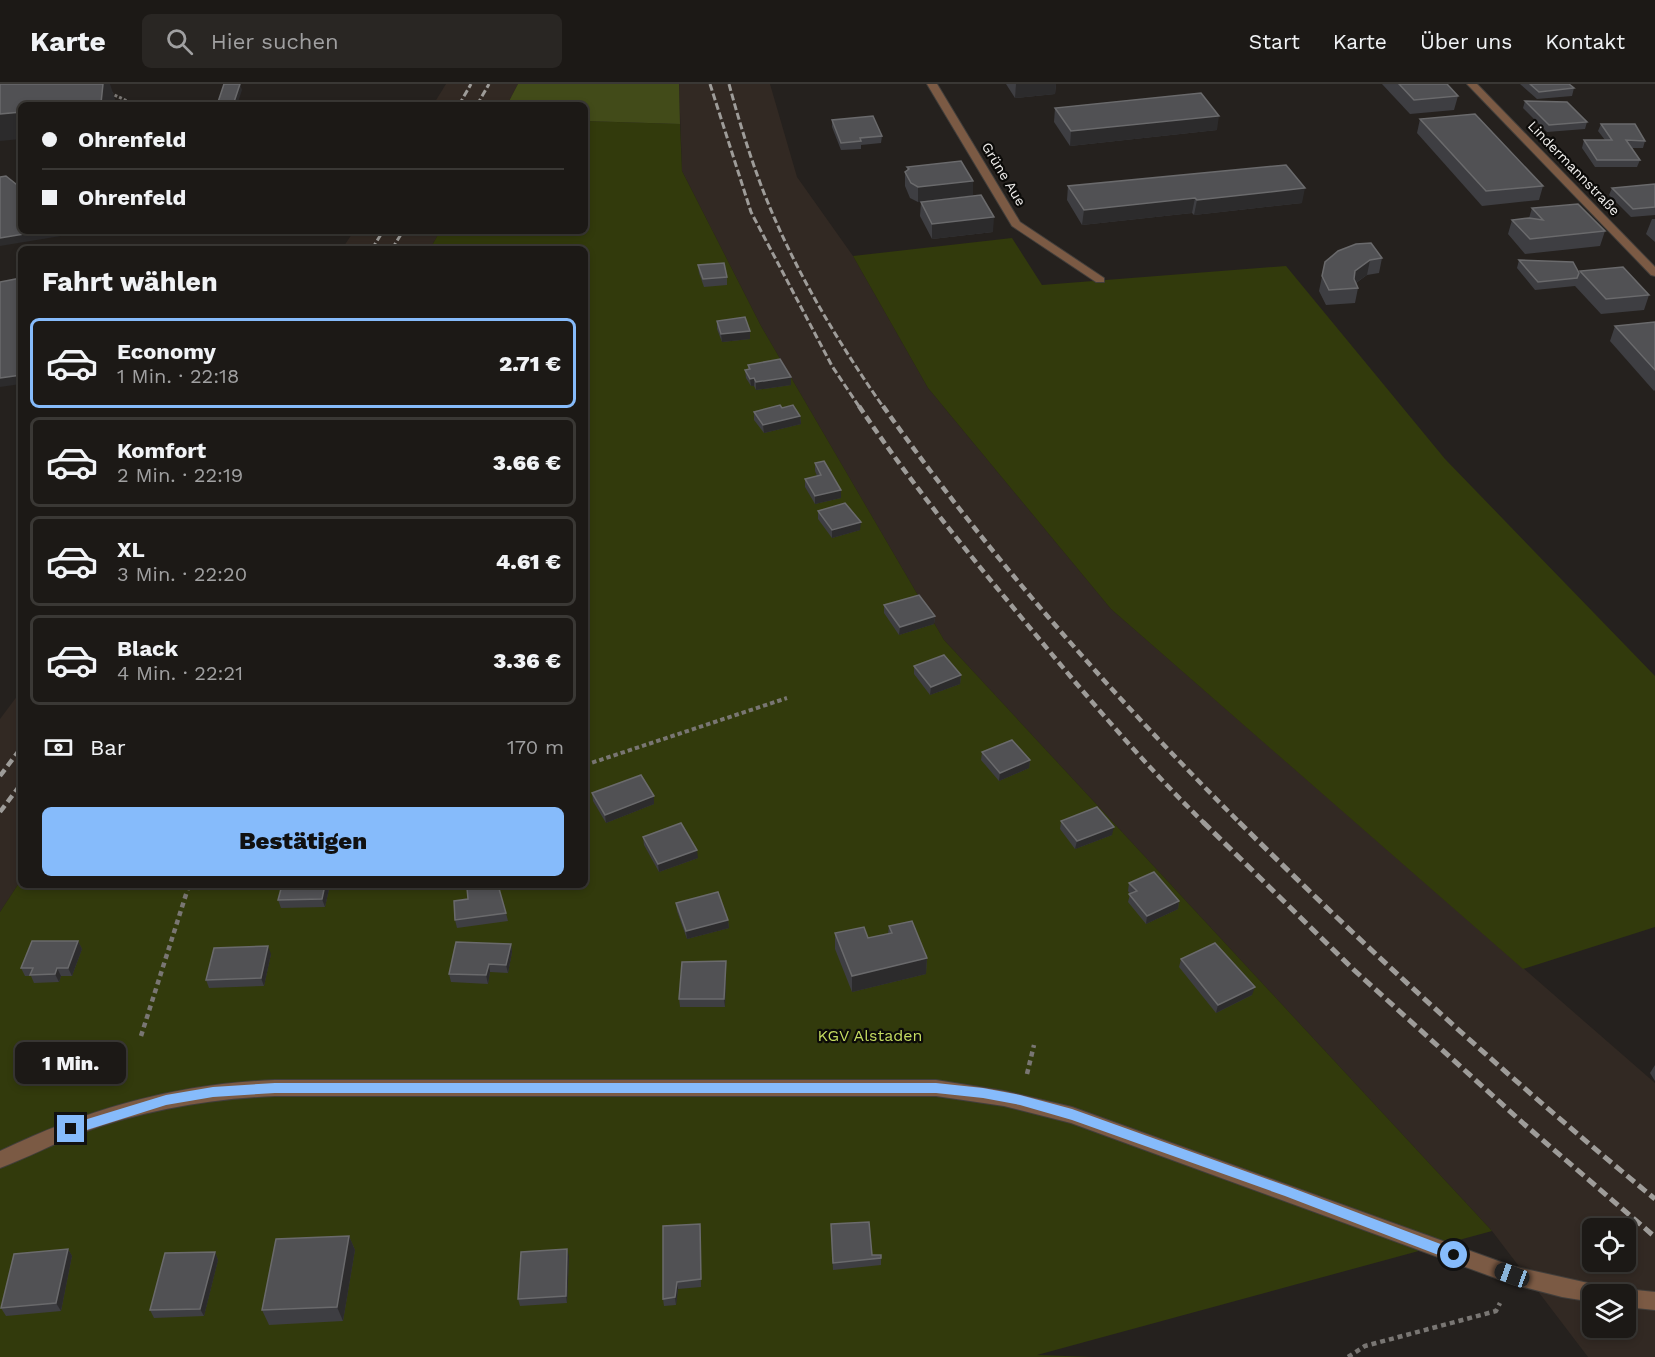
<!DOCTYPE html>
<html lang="de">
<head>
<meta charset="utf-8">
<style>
	:root { --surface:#1c1916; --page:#292623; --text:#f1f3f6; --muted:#a0a0a1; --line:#3a3835; --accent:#86bbfb }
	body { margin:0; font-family:"Work Sans",sans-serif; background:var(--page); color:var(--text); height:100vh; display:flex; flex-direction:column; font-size:22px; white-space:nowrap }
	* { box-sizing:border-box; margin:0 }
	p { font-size:20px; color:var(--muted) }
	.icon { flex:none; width:33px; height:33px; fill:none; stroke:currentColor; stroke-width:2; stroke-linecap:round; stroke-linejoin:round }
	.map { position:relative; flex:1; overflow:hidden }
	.side { position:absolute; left:18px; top:162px; width:570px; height:642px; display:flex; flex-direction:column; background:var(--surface); border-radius:9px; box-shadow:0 3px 9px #0003,0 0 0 2px var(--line) }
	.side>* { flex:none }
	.hud { position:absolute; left:18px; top:18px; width:570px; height:132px; border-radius:9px; box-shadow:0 3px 9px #0003,0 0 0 2px var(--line); display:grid; align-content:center; height:132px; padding:0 24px; background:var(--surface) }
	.tools { position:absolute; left:1582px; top:1134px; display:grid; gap:12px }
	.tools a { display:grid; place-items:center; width:54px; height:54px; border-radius:9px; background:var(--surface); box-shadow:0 3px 9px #0003,0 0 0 2px var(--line); font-size:30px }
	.end { position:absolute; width:27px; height:27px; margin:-14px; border:8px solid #86bbfb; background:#111; box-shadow:0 0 0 3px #111 }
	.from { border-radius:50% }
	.bubble { position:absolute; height:42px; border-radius:9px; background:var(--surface); box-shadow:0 3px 9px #0003,0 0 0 2px var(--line); font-size:20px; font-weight:800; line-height:42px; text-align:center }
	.car { position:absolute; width:18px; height:36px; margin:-18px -9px; border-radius:8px; box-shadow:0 0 4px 2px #0007; background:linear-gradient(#222 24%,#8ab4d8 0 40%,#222 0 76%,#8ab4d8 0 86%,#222 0) }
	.hud b { display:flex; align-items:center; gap:21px; height:57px; font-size:22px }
	.hud b+b { border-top:2px solid var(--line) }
	.hud i { width:15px; height:15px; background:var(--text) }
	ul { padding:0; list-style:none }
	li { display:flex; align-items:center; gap:18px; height:90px; margin:0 12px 9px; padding:0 12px; border:3px solid var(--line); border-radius:9px }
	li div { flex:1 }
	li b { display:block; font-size:22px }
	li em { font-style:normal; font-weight:800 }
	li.on { border-color:var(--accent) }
	li>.icon { width:54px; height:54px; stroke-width:1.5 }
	h2 { padding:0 24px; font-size:27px; line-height:72px }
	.pay { display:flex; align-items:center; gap:15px; height:66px; padding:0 24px; font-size:22px }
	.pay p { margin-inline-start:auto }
	.button { display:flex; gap:12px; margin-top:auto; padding:12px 24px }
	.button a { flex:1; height:69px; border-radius:9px; background:var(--accent); color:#111; font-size:24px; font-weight:800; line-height:69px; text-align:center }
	header { display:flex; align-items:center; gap:36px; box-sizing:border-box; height:84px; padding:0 30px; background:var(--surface); border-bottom:2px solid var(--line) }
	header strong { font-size:28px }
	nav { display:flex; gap:33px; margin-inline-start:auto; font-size:21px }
	.search { width:420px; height:54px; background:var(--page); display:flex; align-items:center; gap:15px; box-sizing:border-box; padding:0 21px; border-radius:9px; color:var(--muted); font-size:22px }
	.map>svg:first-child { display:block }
	.built { fill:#322923; fill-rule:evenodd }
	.green { fill:#323a0c }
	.forest { fill:#424b19 }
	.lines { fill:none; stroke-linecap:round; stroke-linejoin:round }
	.minor-casing { stroke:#413e3b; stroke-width:2 }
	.path-far2 { stroke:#797673; stroke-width:3; stroke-dasharray:3 2; stroke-linecap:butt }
	.path-far1 { stroke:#797673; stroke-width:4; stroke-dasharray:4.5 3; stroke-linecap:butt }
	.path { stroke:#797673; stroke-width:4.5; stroke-dasharray:5 4; stroke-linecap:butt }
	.minor { fill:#7b5a44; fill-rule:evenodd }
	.rail-far2 { stroke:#9e9c99; stroke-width:3; stroke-dasharray:7 3; stroke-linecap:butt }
	.rail-far1 { stroke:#9e9c99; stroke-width:4.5; stroke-dasharray:8 4.5; stroke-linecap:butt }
	.rail { stroke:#9e9c99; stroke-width:5; stroke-dasharray:10 5; stroke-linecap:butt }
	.wall { fill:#3e3e42 }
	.shaded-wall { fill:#2c2b2c }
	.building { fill:#515154; stroke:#6a6a6c; stroke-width:1.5 }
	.route { fill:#86bbfb }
	.labels { text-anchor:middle; stroke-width:4.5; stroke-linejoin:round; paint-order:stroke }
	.far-street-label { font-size:14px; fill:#f0eeec; stroke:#0c0b09 }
	.park-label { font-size:16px; fill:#c4db60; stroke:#0c0b09 }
</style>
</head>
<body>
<header>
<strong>Karte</strong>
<div class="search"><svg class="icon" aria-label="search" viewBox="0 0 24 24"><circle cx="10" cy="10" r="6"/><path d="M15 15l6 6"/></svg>Hier suchen</div>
<nav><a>Start</a><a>Karte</a><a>Über uns</a><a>Kontakt</a></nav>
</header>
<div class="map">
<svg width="1655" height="1273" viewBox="0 0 1655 1273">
	<rect width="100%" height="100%" fill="#25211e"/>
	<!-- built -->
	<g class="built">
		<polygon points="446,0 518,0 507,21 433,21"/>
		<path d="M679,0H770L797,93L853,172L928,304L1111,525L1655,999V1273H1588L1492,1147L944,556L761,242L682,87ZM1593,1144H1626V1178H1593ZM1593,1210H1626V1244H1593Z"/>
		<polygon points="354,147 440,147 430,165 342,165"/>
		<polygon points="21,607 21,796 0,828 0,635"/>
	</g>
	<!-- green -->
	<g class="green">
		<polygon points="585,37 680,40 682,87 761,242 944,556 1492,1147 1037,1271 1094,1273 0,1273 0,828 21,796 21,801 585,801 585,165 430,165 440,147 585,147"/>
		<polygon points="1012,154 1042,201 1286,182 1445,375 1655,592 1655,843 1523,885 1111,525 928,304 853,172"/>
	</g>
	<!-- forest -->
	<polygon class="forest" points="518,0 679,0 680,40 585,37 585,21 507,21"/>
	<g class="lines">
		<defs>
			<g id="minor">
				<polygon points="927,0 937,0 1020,138 1104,194 1104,198 1096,198 1012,142"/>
				<polygon points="1467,0 1477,0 1655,183 1655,192 1651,191"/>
				<path d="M275,996H936L1004,1007L1072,1023L1512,1182L1606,1203L1609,1210H1593V1218L1562,1213L1512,1200L1071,1039L1004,1022L936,1012H275C208,1015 144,1026 81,1049C53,1060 27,1074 0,1084V1067C90,1024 176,1000 275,996Z"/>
				<polygon points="1626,1205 1655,1208 1655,1226 1626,1223 1626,1210 1618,1210"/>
			</g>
		</defs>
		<!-- minor casing -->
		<use href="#minor" class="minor-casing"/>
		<!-- path-far2 -->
		<polyline class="path-far2" points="110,9 136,21"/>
		<!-- path-far1 -->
		<polyline class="path-far1" points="585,681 787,614"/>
		<!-- path -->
		<g class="path">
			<polyline points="141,952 189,801"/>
			<polyline points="1027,990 1034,961"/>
			<polyline points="1348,1273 1365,1262 1496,1227 1500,1219"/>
		</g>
		<!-- minor -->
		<use href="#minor" class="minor"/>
		<!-- rail-far2 -->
		<g class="rail-far2">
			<polyline points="710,0 751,128 832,282 860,324"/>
			<path d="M729,0C739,37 750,73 764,109C794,185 837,257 884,324"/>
			<polyline points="459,21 471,0"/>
			<polyline points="477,21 489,0"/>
			<polyline points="372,165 383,147"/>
			<polyline points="392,165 403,147"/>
		</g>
		<!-- rail-far1 -->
		<g class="rail-far1">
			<path d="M859,322C910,398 967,468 1026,539C1082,607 1141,677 1204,739"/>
			<path d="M883,322C989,472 1110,609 1240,739"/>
			<polyline points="0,692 21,664"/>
			<polyline points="0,728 21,700"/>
		</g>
		<!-- rail -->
		<g class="rail">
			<polyline points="1203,738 1354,886 1524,1040 1655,1153"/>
			<path d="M1239,738C1371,870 1511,996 1655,1115"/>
		</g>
	</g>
	<!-- wall -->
	<g class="wall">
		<polygon points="1006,0 1056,0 1055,10 1015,14"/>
		<polygon points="1382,0 1447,0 1458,12 1454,26 1410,30"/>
		<polygon points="1520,0 1569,0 1574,4 1572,12 1537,15"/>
		<polygon points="1525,17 1587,38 1585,45 1547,48 1523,24"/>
		<polygon points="1055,24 1217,46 1070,62 1054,38"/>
		<polygon points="1420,35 1543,102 1539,116 1482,122 1417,49"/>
		<polygon points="832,36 882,52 881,59 861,61 861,65 841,66 832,43"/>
		<polygon points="1601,40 1645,57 1643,64 1632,64 1640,76 1637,83 1595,83 1582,64 1584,56 1605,56 1598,47"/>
		<polygon points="907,83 973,111 918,118 910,114 905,102 905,88 907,86"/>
		<polygon points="1655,100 1655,131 1631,133 1609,111 1612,104"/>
		<polygon points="1068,102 1302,119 1194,131 1192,129 1082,141 1067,116"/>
		<polygon points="921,118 993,148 932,155 920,132"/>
		<polygon points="1532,124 1605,147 1600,162 1525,170 1508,150 1512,136 1529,134"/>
		<polygon points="1652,135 1655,135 1655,158 1646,150"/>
		<polygon points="1382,174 1379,189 1367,191 1356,199 1358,204 1355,219 1326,221 1319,207 1325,178"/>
		<polygon points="1519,176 1579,189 1580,187 1649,211 1644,226 1601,230 1575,202 1535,206 1517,184"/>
		<polygon points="698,181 727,193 727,201 704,203 699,189"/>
		<polygon points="717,237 750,247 750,255 722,258 717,245"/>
		<polygon points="1655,238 1655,306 1654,307 1610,257 1615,242"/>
		<polygon points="748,281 791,293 791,301 756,306 754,302 751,302 746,294 745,286 748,285"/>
		<polygon points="782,324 800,332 801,340 764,349 754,336 754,328"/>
		<polygon points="815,379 841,406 841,414 815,420 805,403 805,395 817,392 815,387"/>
		<polygon points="818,427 860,446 832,454 818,435"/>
		<polygon points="884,521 935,532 934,540 899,551 884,529"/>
		<polygon points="914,582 961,591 960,600 930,611 914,590"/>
		<polygon points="982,668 1030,676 1029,684 999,697 981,676"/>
		<polygon points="592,709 654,720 606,739 593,717"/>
		<polygon points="1061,737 1112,751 1075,765 1060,745"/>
		<polygon points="643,753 698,774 659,788 644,761"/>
		<polygon points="1129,799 1179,817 1178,825 1146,840 1128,818 1130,810 1128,807"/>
		<polygon points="330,801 325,823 281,824 278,816"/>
		<polygon points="676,819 728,836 729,844 687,855 677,827"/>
		<polygon points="506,829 508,837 457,844 455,836"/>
		<polygon points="889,842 927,874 926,890 852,908 835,865 835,849 868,854 888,850"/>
		<polygon points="78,857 82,865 72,892 61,892 59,898 34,899 31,892 25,892 21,884"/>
		<polygon points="511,860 512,868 508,889 490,888 488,900 451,898 449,890"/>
		<polygon points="271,870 264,902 209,904 206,896"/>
		<polygon points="1181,875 1252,911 1216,929 1179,883"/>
		<polygon points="726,885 725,923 680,923 679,915"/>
		<polygon points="1655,981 1655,997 1650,989"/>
		<polygon points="700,1140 701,1203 678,1205 676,1221 664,1222 663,1215"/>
		<polygon points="831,1147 872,1171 881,1171 881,1181 833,1186"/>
		<polygon points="349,1152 355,1166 343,1237 269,1241 262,1226"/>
		<polygon points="68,1165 72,1172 61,1227 6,1232 1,1224"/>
		<polygon points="215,1168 218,1176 204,1232 154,1234 150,1226"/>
		<polygon points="569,1172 567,1219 520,1222 518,1215"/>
	</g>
	<!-- shaded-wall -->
	<g class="shaded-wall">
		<polygon points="103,0 110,0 116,18 113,21 83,21"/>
		<polygon points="240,0 242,6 237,21 233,21"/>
		<polygon points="1016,0 1056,0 1055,10 1015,14"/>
		<polygon points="21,28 21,55 0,57 0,30"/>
		<polygon points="1219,32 1217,46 1070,62 1071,47"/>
		<polygon points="973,97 973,111 918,118 918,103"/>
		<polygon points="1305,104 1302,119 1194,131 1197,116"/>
		<polygon points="1195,114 1192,129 1082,141 1084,126"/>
		<polygon points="994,133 993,148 932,155 932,140"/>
		<polygon points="42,147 91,147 0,162 0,154"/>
		<polygon points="1370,176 1367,191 1351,202 1355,187"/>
		<polygon points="750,247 750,255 722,258 721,250"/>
		<polygon points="21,291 21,300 0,303 0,294"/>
		<polygon points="791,293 791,301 756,306 756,298"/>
		<polygon points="754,294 754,302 751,302 750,295"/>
		<polygon points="800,332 801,340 764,349 763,341"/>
		<polygon points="841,406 841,414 815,420 815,412"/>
		<polygon points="861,438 860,446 832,454 832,446"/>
		<polygon points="935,532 934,540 899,551 900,543"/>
		<polygon points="961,591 960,600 930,611 931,603"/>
		<polygon points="1030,676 1029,684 999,697 1000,689"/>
		<polygon points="654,712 654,720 606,739 605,731"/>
		<polygon points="1114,743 1112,751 1075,765 1077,757"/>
		<polygon points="697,766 698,774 659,788 658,780"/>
		<polygon points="325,801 330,801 325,823 322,815"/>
		<polygon points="1179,817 1178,825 1146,840 1147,832"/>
		<polygon points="728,836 729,844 687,855 686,847"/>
		<polygon points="78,857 82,865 72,892 68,884"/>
		<polygon points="511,860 512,868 508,889 506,881"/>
		<polygon points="268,862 271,870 264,902 261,894"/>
		<polygon points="927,874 926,890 852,908 852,892"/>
		<polygon points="726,877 726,885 725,923 724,915"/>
		<polygon points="489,880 490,888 488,900 486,891"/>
		<polygon points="57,884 61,892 59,898 55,890"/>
		<polygon points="1255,903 1252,911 1216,929 1218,921"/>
		<polygon points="700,1140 701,1147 701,1203 701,1195"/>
		<polygon points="349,1152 355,1166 343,1237 337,1223"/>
		<polygon points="68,1165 72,1172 61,1227 56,1219"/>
		<polygon points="567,1165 569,1172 567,1219 566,1212"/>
		<polygon points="215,1168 218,1176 204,1232 200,1225"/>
		<polygon points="677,1198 678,1205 676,1221 675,1213"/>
	</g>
	<!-- building -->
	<g class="building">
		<polygon points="0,0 103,0 101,19 83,21 21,21 21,28 0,30"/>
		<polygon points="224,0 240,0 233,21 217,21"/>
		<polygon points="1399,0 1447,0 1458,12 1414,16"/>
		<polygon points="1530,0 1569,0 1574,4 1539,8"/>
		<polygon points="1201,9 1219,32 1071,47 1055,24"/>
		<polygon points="1525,17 1567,18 1587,38 1549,41"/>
		<polygon points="1475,30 1543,102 1486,107 1420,35"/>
		<polygon points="873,32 882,52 860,54 861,57 841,59 832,36"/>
		<polygon points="1601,40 1635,40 1645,57 1626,56 1640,76 1597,76 1584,56 1612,56"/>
		<polygon points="961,77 973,97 918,103 911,99 905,88 909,85 907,83"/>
		<polygon points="1286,81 1305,104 1197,116 1195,114 1084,126 1068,102"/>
		<polygon points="6,92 16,100 21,100 21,147 42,147 0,154 0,93"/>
		<polygon points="1655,100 1655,123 1633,125 1612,104"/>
		<polygon points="981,111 994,133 932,140 921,118"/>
		<polygon points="1578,120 1605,147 1530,155 1512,136 1529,134 1543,136 1532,124"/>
		<polygon points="1371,159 1382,174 1370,176 1355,187 1354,195 1358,204 1329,206 1322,192 1325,178 1338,167 1356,160"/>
		<polygon points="1519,176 1573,178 1579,189 1577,194 1538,198"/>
		<polygon points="724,179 727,193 703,195 698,181"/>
		<polygon points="1623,183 1649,211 1606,215 1580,187"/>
		<polygon points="21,194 21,291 0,294 0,198"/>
		<polygon points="745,233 750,247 721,250 717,237"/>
		<polygon points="1655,238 1655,286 1615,242"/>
		<polygon points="780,275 791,293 756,298 754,294 750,295 745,286 750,285 748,281"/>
		<polygon points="780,321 782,324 793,321 800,332 763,341 754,328"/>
		<polygon points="824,377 841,406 815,412 805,395 821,391 815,379"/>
		<polygon points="845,419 861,438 832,446 818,427"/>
		<polygon points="919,511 935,532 900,543 884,521"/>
		<polygon points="944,571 961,591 931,603 914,582"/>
		<polygon points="1012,656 1030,676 1000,689 982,668"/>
		<polygon points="641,691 654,712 605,731 592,709"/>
		<polygon points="1097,723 1114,743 1077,757 1061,737"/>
		<polygon points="681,739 697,766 658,780 643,753"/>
		<polygon points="1154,788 1179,817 1147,832 1129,810 1137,807 1129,799"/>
		<polygon points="282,801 325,801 322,815 278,816"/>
		<polygon points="486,801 498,801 506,829 455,836 454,817 468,815 467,804"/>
		<polygon points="718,808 728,836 686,847 676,819"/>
		<polygon points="912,837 927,874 852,892 835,849 864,843 868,854 892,849 889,842"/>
		<polygon points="32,857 78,857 68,884 57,884 55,890 30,891 33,884 21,884"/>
		<polygon points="456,858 511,860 506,881 489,880 486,891 449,890"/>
		<polygon points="1215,859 1255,903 1218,921 1181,875"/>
		<polygon points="268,862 261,894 206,896 214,864"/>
		<polygon points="726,877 724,915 679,915 682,878"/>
		<polygon points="869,1138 872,1171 881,1171 881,1174 833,1179 831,1140"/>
		<polygon points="700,1140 701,1195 677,1198 675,1213 663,1215 663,1142"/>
		<polygon points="349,1152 337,1223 262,1226 276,1155"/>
		<polygon points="68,1165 56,1219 1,1224 14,1170"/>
		<polygon points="567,1165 566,1212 518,1215 521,1168"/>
		<polygon points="215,1168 200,1225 150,1226 165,1169"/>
	</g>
	<!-- route -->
	<polygon class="route" points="275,999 936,999 983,1004 1020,1011 1072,1025 1287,1102 1459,1167 1461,1171 1454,1177 1285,1112 1072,1036 1020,1021 983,1014 936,1009 275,1009 213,1013 166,1021 71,1051 65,1045 71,1040 166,1011 213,1003"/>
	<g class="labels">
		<!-- far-street labels -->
		<g class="far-street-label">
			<text transform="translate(1574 84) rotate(46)" y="5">Lindermannstraße</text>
			<text transform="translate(1004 90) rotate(59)" y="5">Grüne Aue</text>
		</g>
		<!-- park labels -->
		<g class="park-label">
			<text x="870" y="957">KGV Alstaden</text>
		</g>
	</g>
</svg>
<div class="tools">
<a><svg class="icon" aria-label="locate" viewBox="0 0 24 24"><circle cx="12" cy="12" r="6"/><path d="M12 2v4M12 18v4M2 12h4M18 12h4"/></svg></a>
<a><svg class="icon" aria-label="layers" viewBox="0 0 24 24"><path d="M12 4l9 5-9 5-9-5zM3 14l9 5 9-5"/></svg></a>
</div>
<i class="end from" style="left:1454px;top:1171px"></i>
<i class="end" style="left:71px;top:1045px"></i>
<div class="bubble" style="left:15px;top:958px;width:111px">1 Min.</div>
<i class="car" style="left:1512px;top:1191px;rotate:290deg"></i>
<div class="hud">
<b><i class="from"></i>Ohrenfeld</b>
<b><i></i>Ohrenfeld</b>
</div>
<section class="side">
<h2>Fahrt wählen</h2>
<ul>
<li class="on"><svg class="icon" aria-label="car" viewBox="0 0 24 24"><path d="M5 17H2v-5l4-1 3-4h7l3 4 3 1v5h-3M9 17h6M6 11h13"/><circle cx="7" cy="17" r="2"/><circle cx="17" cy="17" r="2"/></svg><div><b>Economy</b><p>1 Min. · 22:18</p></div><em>2.71 €</em></li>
<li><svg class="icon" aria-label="car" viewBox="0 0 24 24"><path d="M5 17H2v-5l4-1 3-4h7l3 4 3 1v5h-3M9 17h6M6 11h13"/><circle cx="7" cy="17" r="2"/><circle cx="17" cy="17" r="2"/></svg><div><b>Komfort</b><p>2 Min. · 22:19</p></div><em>3.66 €</em></li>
<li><svg class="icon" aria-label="car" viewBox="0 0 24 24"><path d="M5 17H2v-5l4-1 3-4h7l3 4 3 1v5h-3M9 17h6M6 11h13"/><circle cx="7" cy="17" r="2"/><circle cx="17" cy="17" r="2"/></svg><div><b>XL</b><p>3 Min. · 22:20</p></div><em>4.61 €</em></li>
<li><svg class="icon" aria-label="car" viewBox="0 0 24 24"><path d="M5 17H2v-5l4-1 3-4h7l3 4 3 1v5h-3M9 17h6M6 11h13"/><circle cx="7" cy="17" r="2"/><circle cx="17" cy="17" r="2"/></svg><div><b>Black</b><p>4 Min. · 22:21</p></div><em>3.36 €</em></li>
</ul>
<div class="pay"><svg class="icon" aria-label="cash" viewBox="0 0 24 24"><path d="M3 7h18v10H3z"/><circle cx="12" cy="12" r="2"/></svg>Bar<p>170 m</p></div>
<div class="button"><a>Bestätigen</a></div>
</section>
</div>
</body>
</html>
